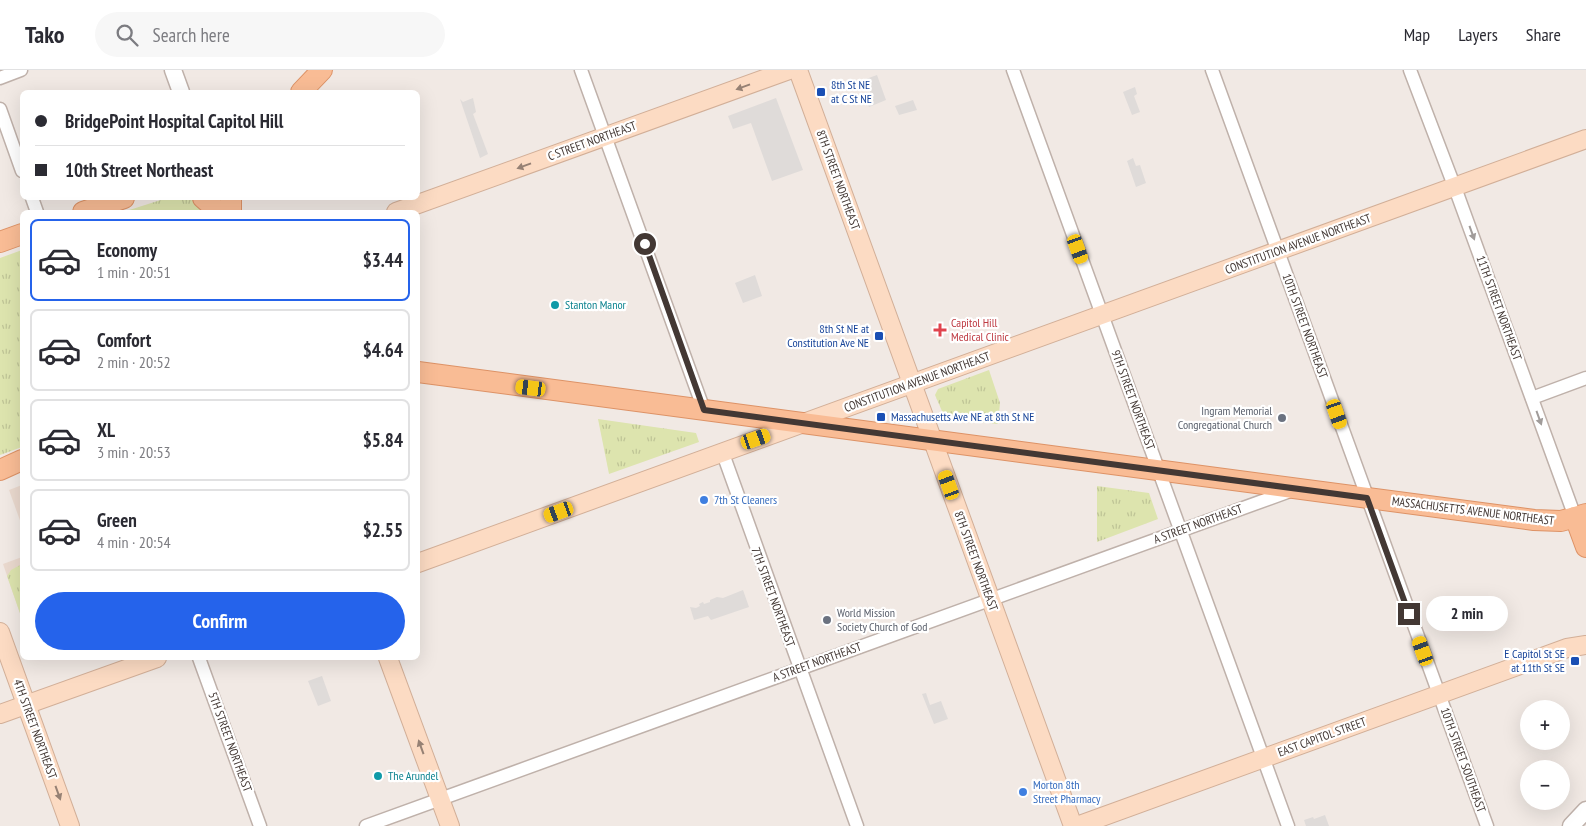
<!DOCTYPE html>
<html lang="en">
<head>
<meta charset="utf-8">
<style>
	:root { --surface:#fff; --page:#f7f7f7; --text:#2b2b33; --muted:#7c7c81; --line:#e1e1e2; --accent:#2563eb }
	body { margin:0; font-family:"PT Sans Narrow",sans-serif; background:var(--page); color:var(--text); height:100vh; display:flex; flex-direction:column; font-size:19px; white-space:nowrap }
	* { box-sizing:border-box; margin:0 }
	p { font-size:16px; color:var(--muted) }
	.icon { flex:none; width:28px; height:28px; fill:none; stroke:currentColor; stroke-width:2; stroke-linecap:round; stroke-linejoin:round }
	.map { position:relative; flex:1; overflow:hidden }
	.drawer { position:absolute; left:20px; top:140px; width:400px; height:450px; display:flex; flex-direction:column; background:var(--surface); border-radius:8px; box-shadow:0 5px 20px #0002 }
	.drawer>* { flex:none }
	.banner { position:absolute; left:20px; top:20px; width:400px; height:110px; border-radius:8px; box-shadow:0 5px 20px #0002; display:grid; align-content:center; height:110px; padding:0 15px; background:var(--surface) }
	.tools { position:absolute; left:1520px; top:630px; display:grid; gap:10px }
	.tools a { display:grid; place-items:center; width:50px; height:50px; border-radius:50%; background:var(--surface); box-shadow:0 5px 20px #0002; font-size:25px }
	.end { position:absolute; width:22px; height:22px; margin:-11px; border:6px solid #433834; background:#fff; box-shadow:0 0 0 2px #fff }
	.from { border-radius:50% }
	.bubble { position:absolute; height:35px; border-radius:18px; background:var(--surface); box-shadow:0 5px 20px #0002; font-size:16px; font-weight:600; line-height:35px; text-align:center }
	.car { position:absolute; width:15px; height:30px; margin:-15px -8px; border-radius:6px; box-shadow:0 0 4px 1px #0007; background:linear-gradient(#f5c518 24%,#345 0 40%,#f5c518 0 76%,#345 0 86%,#f5c518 0) }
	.banner b { display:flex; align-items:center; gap:18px; height:48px; font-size:19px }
	.banner b+b { border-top:1px solid var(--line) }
	.banner i { width:12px; height:12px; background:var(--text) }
	ul { padding:9px 0 0; list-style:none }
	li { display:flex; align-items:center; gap:15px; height:82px; margin:0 10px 8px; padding:0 5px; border:2px solid var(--line); border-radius:8px }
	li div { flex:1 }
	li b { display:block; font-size:19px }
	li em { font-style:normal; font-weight:600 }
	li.current { border-color:var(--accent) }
	li>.icon { width:45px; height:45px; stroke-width:1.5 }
	.cta { display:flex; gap:10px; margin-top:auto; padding:10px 15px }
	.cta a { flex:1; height:58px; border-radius:30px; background:var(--accent); color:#fff; font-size:20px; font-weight:600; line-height:58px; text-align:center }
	header { display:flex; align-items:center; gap:30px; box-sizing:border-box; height:70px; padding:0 25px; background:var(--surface); border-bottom:1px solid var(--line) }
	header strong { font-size:24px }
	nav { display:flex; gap:28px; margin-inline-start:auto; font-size:18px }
	.search { width:350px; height:45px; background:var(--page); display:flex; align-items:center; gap:12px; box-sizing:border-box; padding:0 18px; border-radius:28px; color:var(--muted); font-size:19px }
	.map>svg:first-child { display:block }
	.education { fill:#ead9ce }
	.park { fill:url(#park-tufts) }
	.parking { fill:#dfdbd9 }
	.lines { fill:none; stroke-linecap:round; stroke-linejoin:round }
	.minor-casing { stroke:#bfb1aa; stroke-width:15 }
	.tertiary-casing { stroke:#bfb1aa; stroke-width:19 }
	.secondary-casing { stroke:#d2af98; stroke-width:20 }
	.primary-casing { stroke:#dd9266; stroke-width:22 }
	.minor { stroke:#fff; stroke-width:12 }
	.tertiary { stroke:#fff; stroke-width:16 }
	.secondary { stroke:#fcdbc3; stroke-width:18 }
	.primary { stroke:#f9bc95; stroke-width:20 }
	.oneway { fill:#968174 }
	.oneway2 { fill:#a19c9a }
	.route { stroke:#433834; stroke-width:6 }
	.transit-dot { fill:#1a4fb4; stroke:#fff; stroke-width:2 }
	.culture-dot { fill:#0f9aa8; stroke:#fff; stroke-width:2 }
	.health-dot { fill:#e0444e; stroke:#fff; stroke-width:2 }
	.worship-dot { fill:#6b7280; stroke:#fff; stroke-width:2 }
	.shop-dot { fill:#3f7fe0; stroke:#fff; stroke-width:2 }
	.labels { text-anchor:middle; stroke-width:4.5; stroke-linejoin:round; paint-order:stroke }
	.transit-label { font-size:12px; fill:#164399; stroke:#fff; text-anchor:start }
	.street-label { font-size:12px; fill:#433834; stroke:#fff }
	.culture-label { font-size:12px; fill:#0d838f; stroke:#fff; text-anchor:start }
	.health-label { font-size:12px; fill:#be3a42; stroke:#fff; text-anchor:start }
	.worship-label { font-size:12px; fill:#5b616d; stroke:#fff; text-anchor:end }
	.shop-label { font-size:12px; fill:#366cbe; stroke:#fff; text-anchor:start }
</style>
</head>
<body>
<header>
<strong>Tako</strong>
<div class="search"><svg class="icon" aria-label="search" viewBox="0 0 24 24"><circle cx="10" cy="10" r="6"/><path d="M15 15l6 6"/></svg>Search here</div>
<nav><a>Map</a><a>Layers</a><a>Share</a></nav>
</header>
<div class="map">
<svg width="1586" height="756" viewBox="0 0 1586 756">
	<defs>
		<pattern id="park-tufts" width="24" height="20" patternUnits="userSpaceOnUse" patternTransform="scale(1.25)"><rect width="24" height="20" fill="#dde4ae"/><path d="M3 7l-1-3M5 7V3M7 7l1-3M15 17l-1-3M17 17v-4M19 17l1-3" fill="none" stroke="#bfc496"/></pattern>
	</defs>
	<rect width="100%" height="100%" fill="#f1e9e4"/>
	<!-- education -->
	<g class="education">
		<polygon points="22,415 22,456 9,420"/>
		<polygon points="22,487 22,549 3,494"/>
	</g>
	<!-- park -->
	<g class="park">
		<path d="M167,128C189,128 193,127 210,142H123Z"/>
		<polygon points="22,180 22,377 0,385 0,188"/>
		<polygon points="989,300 1000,333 998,354 945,348 935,325 938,319"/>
		<polygon points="598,349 696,363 699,372 609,404"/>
		<polygon points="1097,416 1149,423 1158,449 1097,472"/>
		<polygon points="22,494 22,549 7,506 11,500"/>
	</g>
	<!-- parking -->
	<g class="parking">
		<polygon points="877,5 886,30 869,37 865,28 871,25 866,9"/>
		<polygon points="1135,17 1137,24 1134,26 1140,42 1132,45 1123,22"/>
		<polygon points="473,28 476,42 473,44 488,84 480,88 460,29 463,32"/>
		<polygon points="776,28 803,100 772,111 751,53 733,59 728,46"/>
		<polygon points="913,30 917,40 899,45 895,36"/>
		<polygon points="1133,88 1136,96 1140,95 1146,113 1136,117 1127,91"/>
		<polygon points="755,205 762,226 743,233 735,213"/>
		<polygon points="743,520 749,537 711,550 708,546 694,550 690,537 696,538 700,536 699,534 703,532 704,534 710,532 710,530 717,527 723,528"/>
		<polygon points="322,606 331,631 318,636 308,611"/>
		<polygon points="926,623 930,635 941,631 948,649 934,654 922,624"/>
		<polygon points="1325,745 1329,756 1306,756 1304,750 1313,747 1314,749"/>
	</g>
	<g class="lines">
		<defs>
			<g id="minor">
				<polyline points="581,0 704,340"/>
				<polyline points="1013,0 1288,756"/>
				<polyline points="1212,0 1487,756"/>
				<polyline points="1410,0 1458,126 1575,447"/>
				<polyline points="0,8 21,0"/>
				<polyline points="0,39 22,101"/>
				<polyline points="32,128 37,142"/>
				<polyline points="1532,328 1586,308"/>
				<polyline points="722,381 857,756"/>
				<polyline points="199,588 260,756"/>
				<polyline points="366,756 1290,421"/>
			</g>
			<g id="tertiary">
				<polyline points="173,0 181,22"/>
				<polyline points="1571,756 1586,740"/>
			</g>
			<g id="secondary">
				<polyline points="798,0 1073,756"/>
				<polyline points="396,142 789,0"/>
				<polyline points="418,493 1586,69"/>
				<polyline points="0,562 70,756"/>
				<polyline points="388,588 450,756"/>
				<polyline points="0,644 157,588"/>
				<polyline points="1077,756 1567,578 1586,575"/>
			</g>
			<g id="primary">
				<polyline points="301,22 322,0"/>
				<polyline points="203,128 219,142"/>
				<polyline points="231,128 231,142"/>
				<polyline points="83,142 124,128"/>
				<polyline points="0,172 22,164"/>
				<polyline points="418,302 1534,450 1561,451 1586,444"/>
				<polyline points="0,400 22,390"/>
				<polyline points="1575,447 1586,477"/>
			</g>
		</defs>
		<!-- minor casing -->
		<use href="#minor" class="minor-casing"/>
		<!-- tertiary casing -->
		<use href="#tertiary" class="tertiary-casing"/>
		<!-- secondary casing -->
		<use href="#secondary" class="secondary-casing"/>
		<!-- primary casing -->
		<use href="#primary" class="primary-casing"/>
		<!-- minor -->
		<use href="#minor" class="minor"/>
		<!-- tertiary -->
		<use href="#tertiary" class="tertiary"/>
		<!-- secondary -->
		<use href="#secondary" class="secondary"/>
		<!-- primary -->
		<use href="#primary" class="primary"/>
	</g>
	<!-- one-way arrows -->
	<defs><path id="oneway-solid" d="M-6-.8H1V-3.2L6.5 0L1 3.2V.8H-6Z" transform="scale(1.25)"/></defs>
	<g class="oneway">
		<use href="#oneway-solid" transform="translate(743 17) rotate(160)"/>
		<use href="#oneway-solid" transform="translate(524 96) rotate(160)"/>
		<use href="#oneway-solid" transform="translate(421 677) rotate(-110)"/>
		<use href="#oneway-solid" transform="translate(58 723) rotate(70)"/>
	</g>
	<g class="oneway2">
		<use href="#oneway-solid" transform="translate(1472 163) rotate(70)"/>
		<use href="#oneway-solid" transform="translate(1539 348) rotate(70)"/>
	</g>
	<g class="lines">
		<!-- route -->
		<polyline class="route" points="645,174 704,340 1367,428 1409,544"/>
	</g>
	<!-- markers -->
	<g class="transit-dot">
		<rect x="816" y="17" width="10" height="10" rx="2.5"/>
		<rect x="874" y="261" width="10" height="10" rx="2.5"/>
		<rect x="876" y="342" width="10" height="10" rx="2.5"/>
		<rect x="1570" y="586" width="10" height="10" rx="2.5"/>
	</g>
	<g class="culture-dot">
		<circle cx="555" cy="235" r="5"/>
		<circle cx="378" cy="706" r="5"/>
	</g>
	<path class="health-dot" d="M937.5 252.5h5v5h5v5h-5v5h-5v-5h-5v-5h5z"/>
	<g class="worship-dot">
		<circle cx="1282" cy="348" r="5"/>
		<circle cx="827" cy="550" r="5"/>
	</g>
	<g class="shop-dot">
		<circle cx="704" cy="430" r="5"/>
		<circle cx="1023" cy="722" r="5"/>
	</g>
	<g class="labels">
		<!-- transit labels -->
		<g class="transit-label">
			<text x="831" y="19">8th St NE<tspan x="831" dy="14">at C St NE</tspan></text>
			<text x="869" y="263" text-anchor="end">8th St NE at<tspan x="869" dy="14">Constitution Ave NE</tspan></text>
			<text x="891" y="351">Massachusetts Ave NE at 8th St NE</text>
			<text x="1565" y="588" text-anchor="end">E Capitol St SE<tspan x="1565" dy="14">at 11th St SE</tspan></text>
		</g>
		<!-- street labels -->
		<g class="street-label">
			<text transform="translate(592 71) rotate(-20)" y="4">C STREET NORTHEAST</text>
			<text transform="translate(838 110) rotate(70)" y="4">8TH STREET NORTHEAST</text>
			<text transform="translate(1298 174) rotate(-20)" y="4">CONSTITUTION AVENUE NORTHEAST</text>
			<text transform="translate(1499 238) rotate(70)" y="4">11TH STREET NORTHEAST</text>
			<text transform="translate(1305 256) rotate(70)" y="4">10TH STREET NORTHEAST</text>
			<text transform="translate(917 312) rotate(-20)" y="4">CONSTITUTION AVENUE NORTHEAST</text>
			<text transform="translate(1133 330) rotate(70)" y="4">9TH STREET NORTHEAST</text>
			<text transform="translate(1473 441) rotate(7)" y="4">MASSACHUSETTS AVENUE NORTHEAST</text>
			<text transform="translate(1198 454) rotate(-20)" y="4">A STREET NORTHEAST</text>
			<text transform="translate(976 491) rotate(70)" y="4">8TH STREET NORTHEAST</text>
			<text transform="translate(773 527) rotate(70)" y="4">7TH STREET NORTHEAST</text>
			<text transform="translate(817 592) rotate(-20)" y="4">A STREET NORTHEAST</text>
			<text transform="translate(35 659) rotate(70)" y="4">4TH STREET NORTHEAST</text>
			<text transform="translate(1322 667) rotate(-20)" y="4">EAST CAPITOL STREET</text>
			<text transform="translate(230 672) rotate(70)" y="4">5TH STREET NORTHEAST</text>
			<text transform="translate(1463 690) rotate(70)" y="4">10TH STREET SOUTHEAST</text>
		</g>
		<!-- culture labels -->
		<g class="culture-label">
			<text x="565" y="239">Stanton Manor</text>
			<text x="388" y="710">The Arundel</text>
		</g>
		<!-- health labels -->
		<g class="health-label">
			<text x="951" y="257">Capitol Hill<tspan x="951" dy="14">Medical Clinic</tspan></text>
		</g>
		<!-- worship labels -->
		<g class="worship-label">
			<text x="1272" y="345">Ingram Memorial<tspan x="1272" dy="14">Congregational Church</tspan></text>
			<text x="837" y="547" text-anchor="start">World Mission<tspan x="837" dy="14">Society Church of God</tspan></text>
		</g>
		<!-- shop labels -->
		<g class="shop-label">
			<text x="714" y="434">7th St Cleaners</text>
			<text x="1033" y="719">Morton 8th<tspan x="1033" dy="14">Street Pharmacy</tspan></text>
		</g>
	</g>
</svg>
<div class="tools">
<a>+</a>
<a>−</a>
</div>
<i class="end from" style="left:645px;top:174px"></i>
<i class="end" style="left:1409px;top:544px"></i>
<div class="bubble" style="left:1426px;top:526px;width:82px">2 min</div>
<i class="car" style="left:1078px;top:179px;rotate:160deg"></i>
<i class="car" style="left:531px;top:318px;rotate:277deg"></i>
<i class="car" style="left:1337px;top:344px;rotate:161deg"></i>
<i class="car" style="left:756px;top:369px;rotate:71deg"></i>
<i class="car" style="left:949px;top:415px;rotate:340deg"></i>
<i class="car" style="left:559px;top:442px;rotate:250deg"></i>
<i class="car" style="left:1423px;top:581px;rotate:340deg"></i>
<div class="banner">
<b><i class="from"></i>BridgePoint Hospital Capitol Hill</b>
<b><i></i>10th Street Northeast</b>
</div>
<section class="drawer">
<ul>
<li class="current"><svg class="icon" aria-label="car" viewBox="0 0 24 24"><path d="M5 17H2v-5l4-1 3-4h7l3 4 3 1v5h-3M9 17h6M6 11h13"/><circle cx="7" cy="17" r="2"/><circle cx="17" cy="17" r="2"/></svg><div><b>Economy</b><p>1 min · 20:51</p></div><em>$3.44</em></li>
<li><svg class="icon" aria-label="car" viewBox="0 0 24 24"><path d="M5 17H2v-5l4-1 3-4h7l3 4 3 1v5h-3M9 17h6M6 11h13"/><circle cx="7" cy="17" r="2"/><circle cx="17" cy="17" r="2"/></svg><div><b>Comfort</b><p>2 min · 20:52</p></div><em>$4.64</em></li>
<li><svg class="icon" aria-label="car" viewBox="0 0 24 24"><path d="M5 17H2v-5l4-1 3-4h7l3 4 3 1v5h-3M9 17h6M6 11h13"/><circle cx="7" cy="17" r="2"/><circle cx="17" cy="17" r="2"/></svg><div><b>XL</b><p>3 min · 20:53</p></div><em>$5.84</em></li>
<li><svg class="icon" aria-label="car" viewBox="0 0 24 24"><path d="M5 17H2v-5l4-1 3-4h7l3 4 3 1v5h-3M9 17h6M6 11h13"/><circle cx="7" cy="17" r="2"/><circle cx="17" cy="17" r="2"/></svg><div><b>Green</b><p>4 min · 20:54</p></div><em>$2.55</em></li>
</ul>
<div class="cta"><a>Confirm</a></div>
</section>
</div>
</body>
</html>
